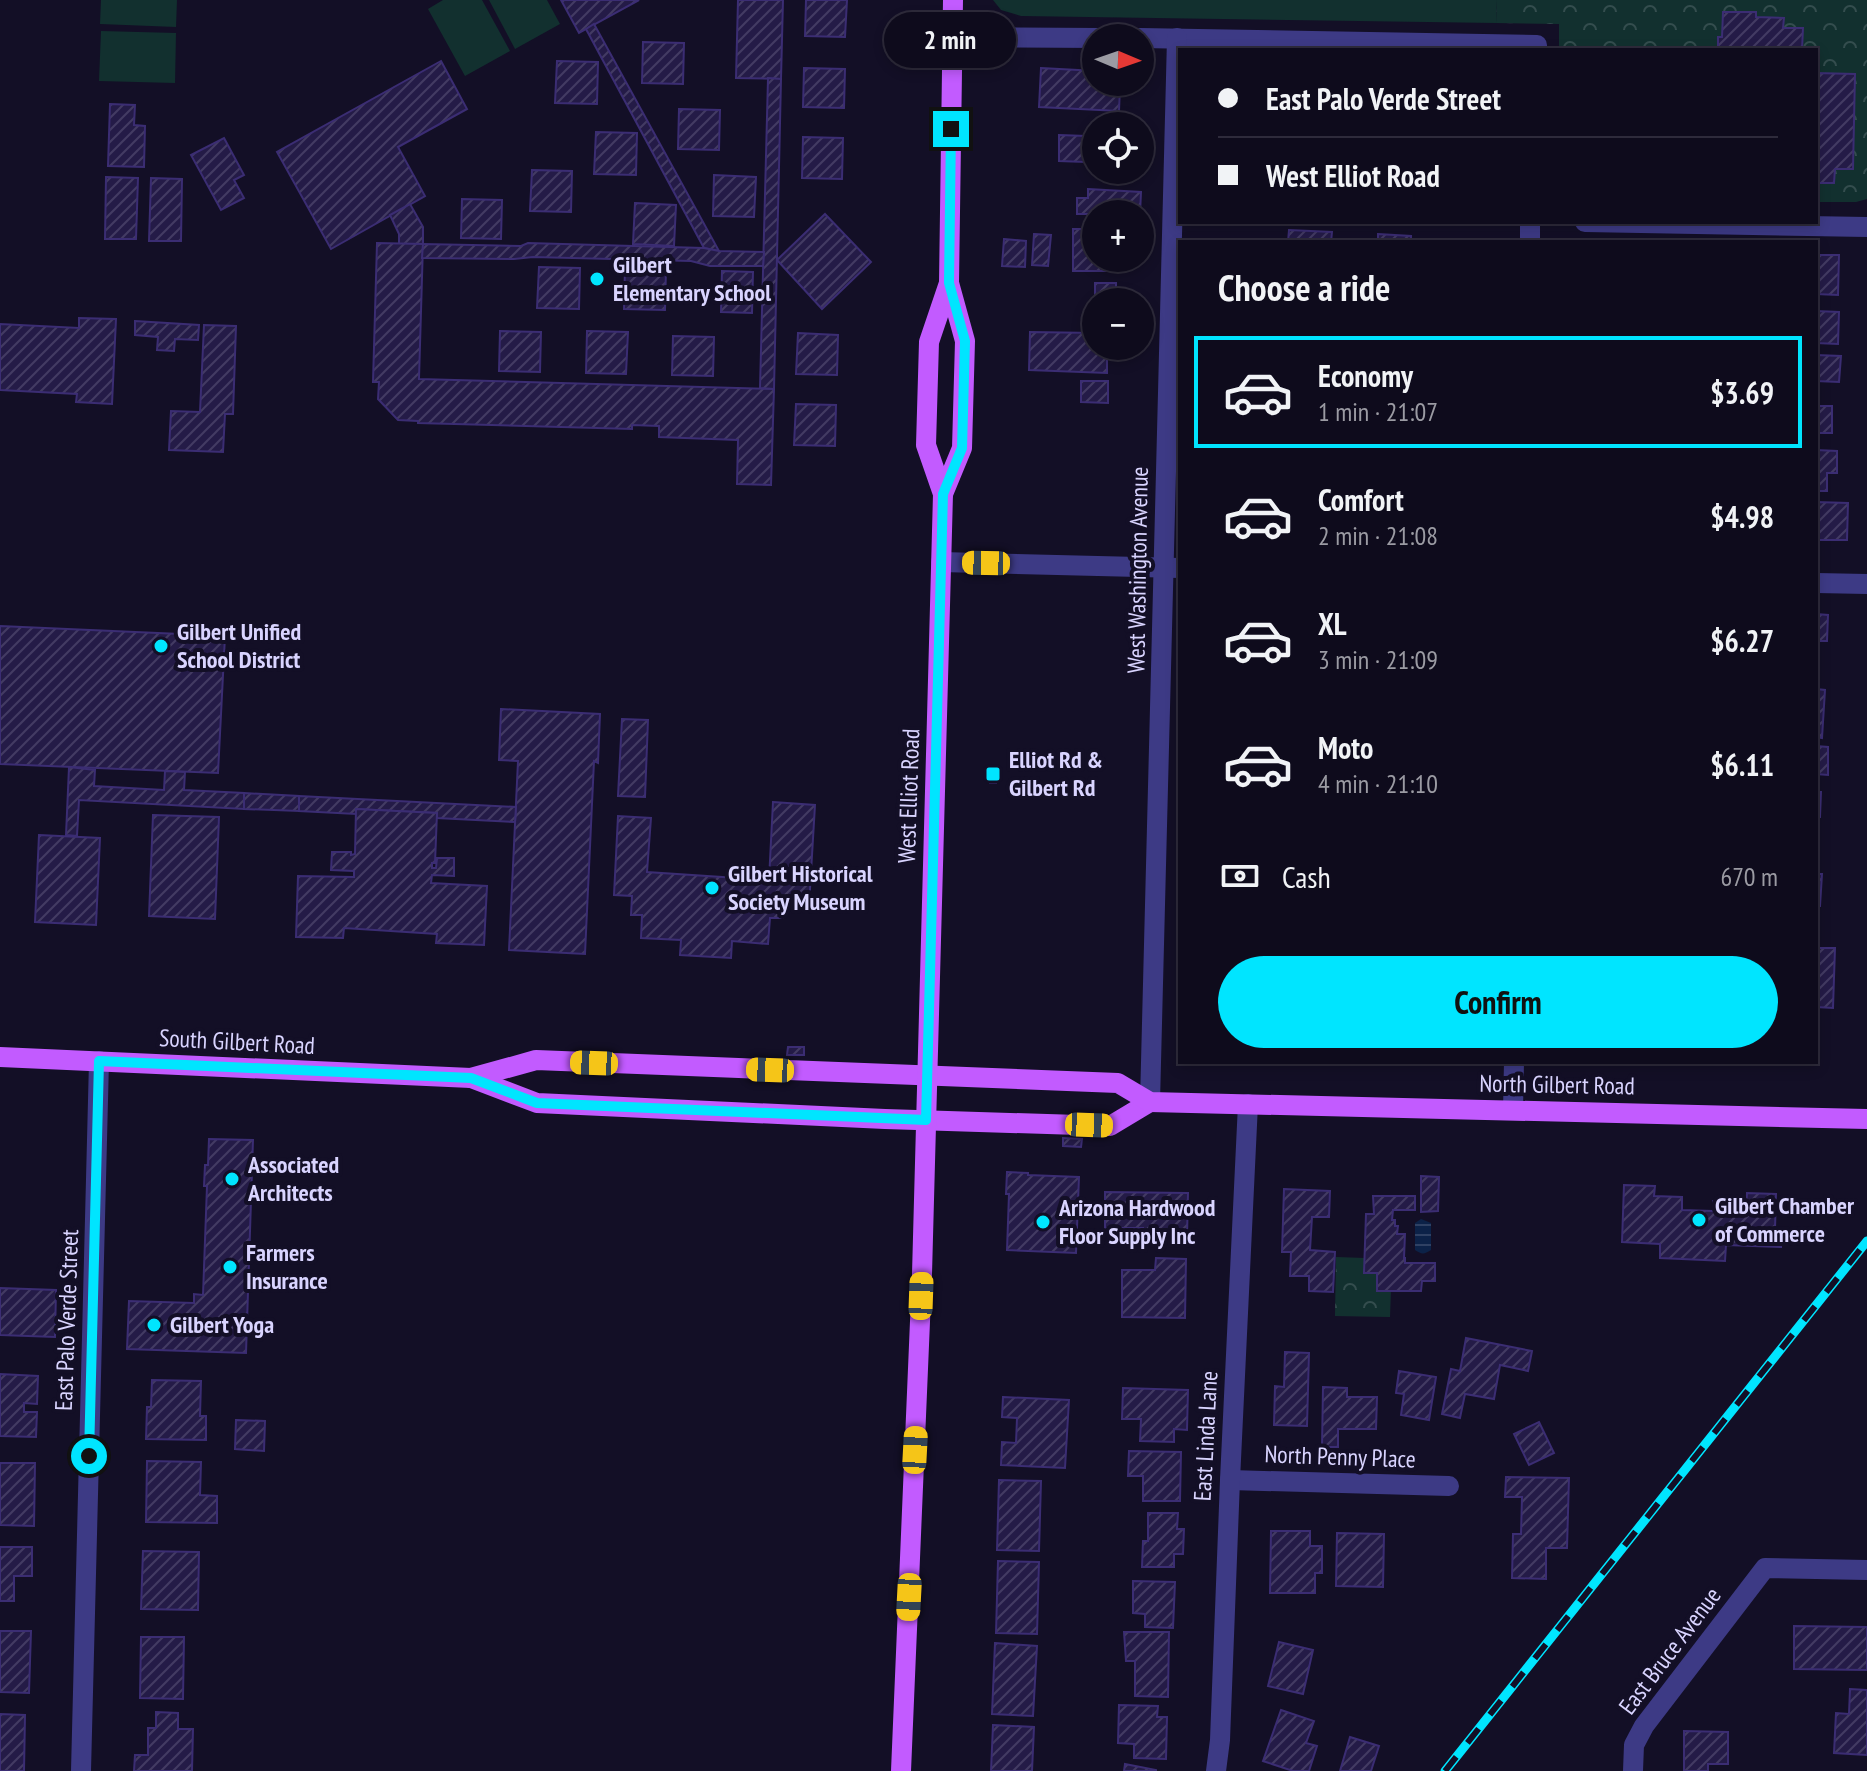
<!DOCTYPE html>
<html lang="en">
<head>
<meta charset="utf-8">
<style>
	:root { --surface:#0e0b1c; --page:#171425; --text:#f1f3f6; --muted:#9b9ba3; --line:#2e2b3b; --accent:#00e5ff }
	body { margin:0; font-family:"PT Sans Narrow",sans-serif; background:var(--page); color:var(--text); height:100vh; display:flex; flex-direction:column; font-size:30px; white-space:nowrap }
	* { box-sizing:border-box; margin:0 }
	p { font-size:26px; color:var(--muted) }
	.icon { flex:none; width:44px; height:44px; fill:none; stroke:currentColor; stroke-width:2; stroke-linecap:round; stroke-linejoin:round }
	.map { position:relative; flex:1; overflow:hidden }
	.side { position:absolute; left:1178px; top:240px; width:640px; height:824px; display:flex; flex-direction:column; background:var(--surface); border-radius:0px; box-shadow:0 4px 12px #0003,0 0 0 2px var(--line) }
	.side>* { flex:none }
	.top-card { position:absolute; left:1178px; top:48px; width:640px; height:176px; border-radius:0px; box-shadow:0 4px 12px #0003,0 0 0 2px var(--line); display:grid; align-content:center; height:176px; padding:0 40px; background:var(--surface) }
	.needle { width:52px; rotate:92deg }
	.buttons { position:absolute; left:1082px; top:24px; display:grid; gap:16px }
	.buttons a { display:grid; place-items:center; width:72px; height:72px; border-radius:50%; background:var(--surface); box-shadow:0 4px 12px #0003,0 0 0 2px var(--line); font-size:40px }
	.end { position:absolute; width:36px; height:36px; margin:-18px; border:10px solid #00e5ff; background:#111; box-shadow:0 0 0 4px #111 }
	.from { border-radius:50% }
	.bubble { position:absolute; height:56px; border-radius:28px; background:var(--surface); box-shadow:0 4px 12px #0003,0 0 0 2px var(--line); font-size:26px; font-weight:800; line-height:56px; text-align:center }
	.car { position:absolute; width:24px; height:48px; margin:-24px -12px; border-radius:10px; box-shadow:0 0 6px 2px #0007; background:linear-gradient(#f5c518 24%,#345 0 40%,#f5c518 0 76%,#345 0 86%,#f5c518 0) }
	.top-card b { display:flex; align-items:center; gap:28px; height:76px; font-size:30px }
	.top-card b+b { border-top:2px solid var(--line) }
	.top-card i { width:20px; height:20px; background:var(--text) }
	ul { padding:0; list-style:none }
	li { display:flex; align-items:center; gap:24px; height:112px; margin:0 16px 12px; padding:0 24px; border:4px solid transparent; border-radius:0px }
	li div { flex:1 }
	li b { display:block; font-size:30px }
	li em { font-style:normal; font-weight:800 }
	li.current { border-color:var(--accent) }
	li>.icon { width:72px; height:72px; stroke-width:1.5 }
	h2 { padding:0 40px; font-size:36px; line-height:96px }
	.pay { display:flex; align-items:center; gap:20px; height:88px; padding:0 40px; font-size:30px }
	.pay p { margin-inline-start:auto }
	.action { display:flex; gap:16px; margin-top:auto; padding:16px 40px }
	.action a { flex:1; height:92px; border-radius:48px; background:var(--accent); color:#111; font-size:32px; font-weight:800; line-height:92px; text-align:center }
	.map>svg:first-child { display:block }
	.park { fill:url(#park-crowns) }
	.pitch { fill:#12302f }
	.water { fill:url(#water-rules) }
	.building { fill:url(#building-hatch); stroke:#3b2d73; stroke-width:2 }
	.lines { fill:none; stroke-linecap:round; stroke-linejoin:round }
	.minor { stroke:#3d3a85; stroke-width:20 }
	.major { stroke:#c25bff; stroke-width:20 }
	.rail-casing { stroke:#00e5ff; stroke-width:9 }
	.rail { stroke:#130f26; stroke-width:6; stroke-dasharray:18; stroke-linecap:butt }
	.route { stroke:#00e5ff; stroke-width:10 }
	.poi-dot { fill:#00e5ff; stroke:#130f26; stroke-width:3 }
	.labels { text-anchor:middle; stroke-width:8; stroke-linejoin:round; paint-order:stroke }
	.poi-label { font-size:24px; font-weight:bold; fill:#d9d4ff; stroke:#130f26; text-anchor:start }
	.street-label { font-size:24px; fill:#d9d4ff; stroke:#130f26 }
</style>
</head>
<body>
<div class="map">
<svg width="1867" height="1771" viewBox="0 0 1867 1771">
	<defs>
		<pattern id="park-crowns" width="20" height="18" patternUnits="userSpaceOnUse" patternTransform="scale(2)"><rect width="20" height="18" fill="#12302f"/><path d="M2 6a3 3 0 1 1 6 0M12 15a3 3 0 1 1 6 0" fill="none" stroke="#344d4e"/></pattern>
		<pattern id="water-rules" width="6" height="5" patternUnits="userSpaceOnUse" patternTransform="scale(2)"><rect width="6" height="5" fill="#0c2248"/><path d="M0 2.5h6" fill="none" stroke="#2f4163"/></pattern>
		<pattern id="building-hatch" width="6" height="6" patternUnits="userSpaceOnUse" patternTransform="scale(2)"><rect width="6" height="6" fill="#241b47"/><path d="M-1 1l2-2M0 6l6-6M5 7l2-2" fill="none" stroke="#433b63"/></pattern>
	</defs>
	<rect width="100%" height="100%" fill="#130f26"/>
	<!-- park -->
	<g class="park">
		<polygon points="1497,0 1867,0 1867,199 1856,202 1816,202 1816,50 1559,50 1559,24 1496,23"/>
		<polygon points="1336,1257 1392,1259 1390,1317 1335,1316"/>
	</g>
	<!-- pitch -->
	<g class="pitch">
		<polygon points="101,0 177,0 176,27 100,24"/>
		<polygon points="443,0 482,0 510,51 465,76 428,9"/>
		<polygon points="489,0 547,0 560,24 515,49"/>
		<polygon points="993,0 1497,0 1496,23 1021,16 1001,10"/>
		<polygon points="101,31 176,33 175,83 99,81"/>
	</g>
	<!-- water -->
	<path class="water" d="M1421,1219L1431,1223V1250C1423,1255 1422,1254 1415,1250V1223Z"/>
	<!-- building -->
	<g class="building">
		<polygon points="561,0 639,0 579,33"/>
		<polygon points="738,0 783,0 781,79 736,78"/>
		<polygon points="806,0 847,0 845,37 805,36"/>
		<polygon points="1723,12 1756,12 1756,17 1784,18 1783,28 1803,28 1802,50 1718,50 1718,37 1722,37"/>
		<polygon points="594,24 719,251 704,248 586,29"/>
		<polygon points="643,42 684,43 683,84 642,83"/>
		<polygon points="441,61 467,109 398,147 425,196 331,249 277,152"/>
		<polygon points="557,61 598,62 597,104 555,103"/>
		<polygon points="804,68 845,69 844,108 803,107"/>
		<polygon points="1041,68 1096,71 1096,82 1104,82 1104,86 1120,87 1119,111 1039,107"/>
		<polygon points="1816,73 1855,74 1853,169 1835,169 1834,183 1816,183"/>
		<polygon points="768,78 781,79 774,389 760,388"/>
		<polygon points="110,104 135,105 134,125 145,126 144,167 108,166"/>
		<polygon points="679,109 720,110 719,150 678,149"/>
		<polygon points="596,132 637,133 636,175 594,174"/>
		<polygon points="1059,135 1086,136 1085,162 1059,161"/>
		<polygon points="803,137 843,138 842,179 802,178"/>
		<polygon points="224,138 244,175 234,180 244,198 221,210 191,155"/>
		<polygon points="532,170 572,171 571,212 530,211"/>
		<polygon points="714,175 756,177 754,217 713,216"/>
		<polygon points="106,177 138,178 136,239 105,239"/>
		<polygon points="151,178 182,179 181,241 149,241"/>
		<polygon points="1088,189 1141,192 1140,214 1077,214 1077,198 1088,198"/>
		<polygon points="462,199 502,200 501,239 461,238"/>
		<polygon points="635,203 676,205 674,246 633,244"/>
		<polygon points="410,204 423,227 423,244 399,244 399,234 390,215"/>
		<polygon points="825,214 871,262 822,309 777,260"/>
		<polygon points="1073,229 1096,229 1096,258 1112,258 1112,271 1073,271"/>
		<polygon points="1289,230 1332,232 1331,242 1288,242"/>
		<polygon points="1034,234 1051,235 1048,266 1032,265"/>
		<polygon points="1378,234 1411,236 1411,242 1378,242"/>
		<polygon points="1004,239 1026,241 1025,267 1002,266"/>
		<polygon points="377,243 423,244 419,379 774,389 771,485 737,484 738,440 659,437 659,426 632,425 632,429 418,423 418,421 398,420 378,399 379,382 373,382"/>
		<polygon points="528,243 704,248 719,251 764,252 763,266 710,266 691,261 533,257 514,259 422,258 423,244 521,246"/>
		<polygon points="1816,255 1839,255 1838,295 1816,294"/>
		<polygon points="539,267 580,268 579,309 537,308"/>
		<polygon points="625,268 666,269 665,310 624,309"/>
		<polygon points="722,271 753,272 752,313 721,312"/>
		<polygon points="1095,283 1116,283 1116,297 1131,297 1131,302 1096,302 1095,312"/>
		<polygon points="1816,311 1839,312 1838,344 1816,343"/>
		<polygon points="79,318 116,319 112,404 76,402 77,394 0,390 0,324 79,328"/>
		<polygon points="135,321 199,325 198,340 175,339 174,351 157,350 158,337 135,335"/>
		<polygon points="204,325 236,326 233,414 225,414 223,452 169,450 171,411 200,412"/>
		<polygon points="500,331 541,332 540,372 499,371"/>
		<polygon points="587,331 628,332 626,374 586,373"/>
		<polygon points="1030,332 1096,333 1096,346 1113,346 1112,357 1107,357 1107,373 1029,370"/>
		<polygon points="798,333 838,335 837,375 796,374"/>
		<polygon points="673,336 714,337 713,376 672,375"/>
		<polygon points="1816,355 1841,356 1839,382 1816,381"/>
		<polygon points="1081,381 1108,381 1108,403 1081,402"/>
		<polygon points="796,404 836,405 835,446 794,445"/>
		<rect x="1816" y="406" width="16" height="27"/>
		<polygon points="1816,450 1837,451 1837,473 1827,473 1827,491 1816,491"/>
		<polygon points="1816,502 1848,503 1847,540 1816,540"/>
		<polygon points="1816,614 1828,615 1827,641 1816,641"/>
		<polygon points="0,626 225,636 218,773 0,764"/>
		<polygon points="1816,689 1825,690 1822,738 1816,737"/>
		<polygon points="501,709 600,714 598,763 594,761 585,954 509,950 518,761 499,760"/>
		<polygon points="622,719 648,720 645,797 618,796"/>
		<polygon points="1816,746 1828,747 1828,775 1816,774"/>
		<polygon points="69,767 95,770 94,786 164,790 165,771 185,772 184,790 244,793 244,809 79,800 77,836 66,835"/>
		<rect x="990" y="769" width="6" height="14"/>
		<polygon points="1816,792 1821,792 1820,817 1816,817"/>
		<polygon points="244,793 299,796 299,811 244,809"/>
		<polygon points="299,796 516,807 515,822 437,818 437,813 356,809 356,814 299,811"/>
		<polygon points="773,802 815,805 809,906 784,905 783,918 770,918 768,944 732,941 731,958 680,955 681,940 641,938 642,915 631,915 632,896 614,895 618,816 651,818 647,872 769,880"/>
		<polygon points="356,809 437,813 435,863 432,863 432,868 436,868 437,858 454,858 454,876 432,875 431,883 487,886 484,945 436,943 437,934 344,928 343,938 296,937 298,876 354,877 354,871 331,870 332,852 351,852 351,855 355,854"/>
		<polygon points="153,815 219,817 215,919 149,916"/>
		<polygon points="39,835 100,838 96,925 35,922"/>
		<polygon points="1816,874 1822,874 1820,906 1816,906"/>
		<polygon points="1816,942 1817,948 1835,948 1833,1008 1816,1007"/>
		<polygon points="788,1047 804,1047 804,1055 787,1055"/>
		<polygon points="1063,1138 1082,1139 1081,1147 1063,1146"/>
		<polygon points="209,1139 253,1140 246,1353 127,1349 129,1301 194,1303 194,1294 203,1295 207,1186 204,1186 205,1165 208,1165"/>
		<polygon points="1007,1172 1028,1173 1028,1175 1079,1177 1076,1253 1007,1250 1009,1194 1006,1194"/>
		<polygon points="1421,1176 1439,1177 1438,1211 1421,1212"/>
		<polygon points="1624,1185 1655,1186 1654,1196 1682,1197 1682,1210 1713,1211 1713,1201 1730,1201 1729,1211 1746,1212 1747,1193 1776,1194 1775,1229 1781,1229 1781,1247 1726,1245 1725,1261 1660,1258 1660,1244 1622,1242"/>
		<polygon points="1284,1189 1330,1191 1329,1217 1312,1217 1310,1250 1335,1252 1333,1292 1309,1291 1309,1276 1290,1276 1291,1252 1282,1252"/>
		<polygon points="1105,1192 1188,1193 1187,1237 1143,1237 1143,1228 1105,1228"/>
		<polygon points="1373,1196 1415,1196 1415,1210 1393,1210 1392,1220 1395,1220 1395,1226 1398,1226 1397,1234 1405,1234 1404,1258 1405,1258 1405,1263 1435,1263 1435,1281 1422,1281 1421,1291 1377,1291 1377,1273 1364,1273 1366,1214 1374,1214"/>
		<polygon points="1156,1258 1186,1259 1185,1318 1122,1317 1122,1270 1155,1270"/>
		<polygon points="0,1288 56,1290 55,1337 0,1335"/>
		<polygon points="1466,1338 1532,1351 1528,1371 1500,1365 1494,1399 1465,1394 1460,1418 1442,1414 1451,1369 1460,1371"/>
		<polygon points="1285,1352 1309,1353 1307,1426 1274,1425 1275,1386 1284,1387"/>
		<polygon points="1399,1371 1436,1377 1429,1420 1401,1415 1404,1394 1396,1393"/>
		<polygon points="0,1374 38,1376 37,1404 24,1403 24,1412 37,1412 36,1437 0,1436"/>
		<polygon points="152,1380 201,1381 200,1416 206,1416 206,1440 146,1439 147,1407 151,1407"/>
		<polygon points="1323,1387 1347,1388 1347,1397 1377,1397 1376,1429 1338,1429 1338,1447 1322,1447"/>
		<polygon points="1123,1388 1188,1390 1187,1430 1174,1429 1174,1442 1140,1441 1141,1419 1122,1419"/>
		<polygon points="1003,1397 1069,1400 1065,1468 1001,1465 1002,1442 1016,1443 1017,1418 1002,1417"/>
		<polygon points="236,1420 265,1421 264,1451 235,1449"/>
		<polygon points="1539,1422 1554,1453 1529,1465 1514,1434"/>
		<polygon points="1129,1451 1181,1452 1180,1501 1143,1501 1143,1476 1128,1476"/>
		<polygon points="147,1461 201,1462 200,1495 217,1496 217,1523 146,1522"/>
		<polygon points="0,1463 35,1463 34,1526 0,1525"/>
		<polygon points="1506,1477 1569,1478 1567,1548 1546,1548 1546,1579 1512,1578 1513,1534 1521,1534 1522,1497 1505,1497"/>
		<polygon points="999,1480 1041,1481 1039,1551 997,1550"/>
		<polygon points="1148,1513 1178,1513 1177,1529 1184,1529 1183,1554 1174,1554 1174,1567 1142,1567 1143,1541 1148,1541"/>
		<polygon points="1271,1531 1310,1531 1310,1546 1322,1546 1322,1573 1315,1573 1315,1593 1270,1593"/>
		<polygon points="1337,1533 1384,1534 1383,1587 1336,1586"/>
		<polygon points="0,1547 32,1547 32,1576 14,1576 14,1601 0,1601"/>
		<polygon points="143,1551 199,1552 198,1610 141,1609"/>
		<polygon points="998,1561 1039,1562 1037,1634 996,1633"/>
		<polygon points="1133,1581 1175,1582 1173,1628 1145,1627 1145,1614 1133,1613"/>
		<polygon points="1794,1626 1867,1627 1867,1670 1794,1669"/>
		<polygon points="0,1631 31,1631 29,1693 0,1692"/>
		<polygon points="1124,1632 1169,1632 1168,1697 1135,1696 1135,1661 1126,1661"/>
		<polygon points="141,1637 184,1637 183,1699 140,1698"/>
		<polygon points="1279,1642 1313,1650 1303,1694 1268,1686"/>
		<polygon points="995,1643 1037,1646 1033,1716 992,1714"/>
		<polygon points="1850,1689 1867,1690 1867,1755 1834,1753 1836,1713 1849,1714"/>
		<polygon points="1119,1705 1158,1706 1157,1717 1167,1717 1166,1759 1134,1758 1134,1744 1118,1743"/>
		<polygon points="1281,1710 1314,1721 1306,1743 1317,1746 1309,1771 1293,1771 1263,1761"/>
		<polygon points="156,1712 178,1713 178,1729 193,1729 192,1771 134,1771 135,1755 148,1755 148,1728 156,1728"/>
		<polygon points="0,1714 25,1715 24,1771 0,1771"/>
		<polygon points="993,1725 1034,1727 1032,1771 991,1771"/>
		<polygon points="1684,1731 1728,1732 1728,1764 1708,1764 1708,1771 1684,1771"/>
		<polygon points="1350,1737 1379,1746 1371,1771 1340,1771"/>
		<polygon points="1125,1764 1156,1770 1156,1771 1124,1771"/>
	</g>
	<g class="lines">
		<!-- minor -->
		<g class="minor">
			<polyline points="952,37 1102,38"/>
			<polyline points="1140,38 1537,45 1537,50"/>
			<polyline points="1585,222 1867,227"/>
			<polyline points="1530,242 1530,222"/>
			<polyline points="941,562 1180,568"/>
			<polyline points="1816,583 1867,584"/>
			<polyline points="1150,1102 1177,38"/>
			<polyline points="1513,1110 1514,1062"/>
			<polyline points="1230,1480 1449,1486"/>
			<polyline points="81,1771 99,1061"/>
			<polyline points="1216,1771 1220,1740 1230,1480 1248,1104"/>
			<polyline points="1633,1771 1634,1745 1644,1726 1765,1568 1867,1570"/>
		</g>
		<!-- major -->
		<g class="major">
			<polyline points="943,494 962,448 965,341 949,283 953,0"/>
			<polyline points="0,1057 471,1078 537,1103 885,1119 1110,1126 1150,1102"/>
			<polyline points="471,1078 536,1060 1118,1083 1150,1102 1867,1119"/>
			<polyline points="901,1771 922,1274 943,494 926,445 929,342 949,283"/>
		</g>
		<defs>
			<polyline id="rail" points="1445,1771 1867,1241"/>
		</defs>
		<!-- rail casing -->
		<use href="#rail" class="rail-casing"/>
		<!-- rail -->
		<use href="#rail" class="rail"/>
	</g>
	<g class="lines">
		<!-- route -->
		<polyline class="route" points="89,1456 99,1061 471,1078 537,1103 926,1120 943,494 962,448 965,341 949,283 951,129"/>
	</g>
	<!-- markers -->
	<g class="poi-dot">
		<circle cx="597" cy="279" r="8"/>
		<circle cx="161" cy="646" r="8"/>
		<rect x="985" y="766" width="16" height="16" rx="4"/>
		<circle cx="712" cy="888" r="8"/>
		<circle cx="232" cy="1179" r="8"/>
		<circle cx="1699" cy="1220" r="8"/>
		<circle cx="1043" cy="1222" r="8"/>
		<circle cx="230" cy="1267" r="8"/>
		<circle cx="154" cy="1325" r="8"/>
	</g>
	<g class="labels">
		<!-- poi labels -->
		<g class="poi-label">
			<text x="613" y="273">Gilbert<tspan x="613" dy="28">Elementary School</tspan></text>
			<text x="177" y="640">Gilbert Unified<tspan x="177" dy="28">School District</tspan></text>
			<text x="1009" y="768">Elliot Rd &amp;<tspan x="1009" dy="28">Gilbert Rd</tspan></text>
			<text x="728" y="882">Gilbert Historical<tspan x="728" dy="28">Society Museum</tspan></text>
			<text x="248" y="1173">Associated<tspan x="248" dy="28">Architects</tspan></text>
			<text x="1715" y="1214">Gilbert Chamber<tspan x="1715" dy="28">of Commerce</tspan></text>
			<text x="1059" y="1216">Arizona Hardwood<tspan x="1059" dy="28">Floor Supply Inc</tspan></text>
			<text x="246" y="1261">Farmers<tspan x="246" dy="28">Insurance</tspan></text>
			<text x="170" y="1333">Gilbert Yoga</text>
		</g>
		<!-- street labels -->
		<g class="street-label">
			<text transform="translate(1138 570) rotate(-89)" y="8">West Washington Avenue</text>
			<text transform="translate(909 796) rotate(-88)" y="8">West Elliot Road</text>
			<text transform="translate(237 1042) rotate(3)" y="8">South Gilbert Road</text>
			<text transform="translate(1557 1085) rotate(1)" y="8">North Gilbert Road</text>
			<text transform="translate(67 1320) rotate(-88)" y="8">East Palo Verde Street</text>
			<text transform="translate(1206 1436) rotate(-87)" y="8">East Linda Lane</text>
			<text transform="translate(1340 1457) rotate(2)" y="8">North Penny Place</text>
			<text transform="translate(1670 1651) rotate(-53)" y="8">East Bruce Avenue</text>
		</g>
	</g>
</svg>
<div class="buttons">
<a><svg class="needle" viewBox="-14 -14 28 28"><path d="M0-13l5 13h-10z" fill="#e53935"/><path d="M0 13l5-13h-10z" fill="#9b9ba3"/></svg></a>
<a><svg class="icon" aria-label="locate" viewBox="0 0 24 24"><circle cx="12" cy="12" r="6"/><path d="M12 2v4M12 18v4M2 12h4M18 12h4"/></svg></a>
<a>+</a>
<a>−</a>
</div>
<i class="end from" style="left:89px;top:1456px"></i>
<i class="end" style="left:951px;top:129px"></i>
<div class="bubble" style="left:884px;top:12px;width:132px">2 min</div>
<i class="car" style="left:986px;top:563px;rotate:271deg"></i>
<i class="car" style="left:594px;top:1063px;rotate:272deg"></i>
<i class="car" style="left:770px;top:1070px;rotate:272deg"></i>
<i class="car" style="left:1089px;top:1125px;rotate:92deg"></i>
<i class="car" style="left:921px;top:1296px;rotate:2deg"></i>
<i class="car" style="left:915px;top:1450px;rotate:3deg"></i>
<i class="car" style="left:909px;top:1597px;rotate:183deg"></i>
<div class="top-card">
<b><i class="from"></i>East Palo Verde Street</b>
<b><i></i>West Elliot Road</b>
</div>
<section class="side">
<h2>Choose a ride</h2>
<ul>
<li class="current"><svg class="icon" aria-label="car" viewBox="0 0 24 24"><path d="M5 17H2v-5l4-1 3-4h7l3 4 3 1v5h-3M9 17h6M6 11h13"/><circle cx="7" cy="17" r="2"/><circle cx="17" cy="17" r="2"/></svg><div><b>Economy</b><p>1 min · 21:07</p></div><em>$3.69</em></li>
<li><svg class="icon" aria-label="car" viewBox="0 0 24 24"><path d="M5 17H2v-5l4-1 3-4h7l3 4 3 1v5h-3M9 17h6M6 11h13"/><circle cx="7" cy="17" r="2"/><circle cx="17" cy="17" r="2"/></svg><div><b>Comfort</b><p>2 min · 21:08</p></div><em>$4.98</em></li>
<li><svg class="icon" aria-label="car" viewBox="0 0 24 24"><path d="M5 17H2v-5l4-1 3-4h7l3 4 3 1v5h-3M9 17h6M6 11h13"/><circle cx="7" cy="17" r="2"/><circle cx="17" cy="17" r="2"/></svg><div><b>XL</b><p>3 min · 21:09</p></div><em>$6.27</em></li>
<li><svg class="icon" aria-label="car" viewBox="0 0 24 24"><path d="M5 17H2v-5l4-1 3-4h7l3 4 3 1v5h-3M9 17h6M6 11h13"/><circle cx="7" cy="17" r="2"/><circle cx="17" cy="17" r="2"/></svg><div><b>Moto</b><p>4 min · 21:10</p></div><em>$6.11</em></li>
</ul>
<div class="pay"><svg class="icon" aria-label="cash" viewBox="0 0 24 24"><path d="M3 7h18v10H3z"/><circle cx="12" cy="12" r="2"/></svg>Cash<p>670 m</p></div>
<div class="action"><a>Confirm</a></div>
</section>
</div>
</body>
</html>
